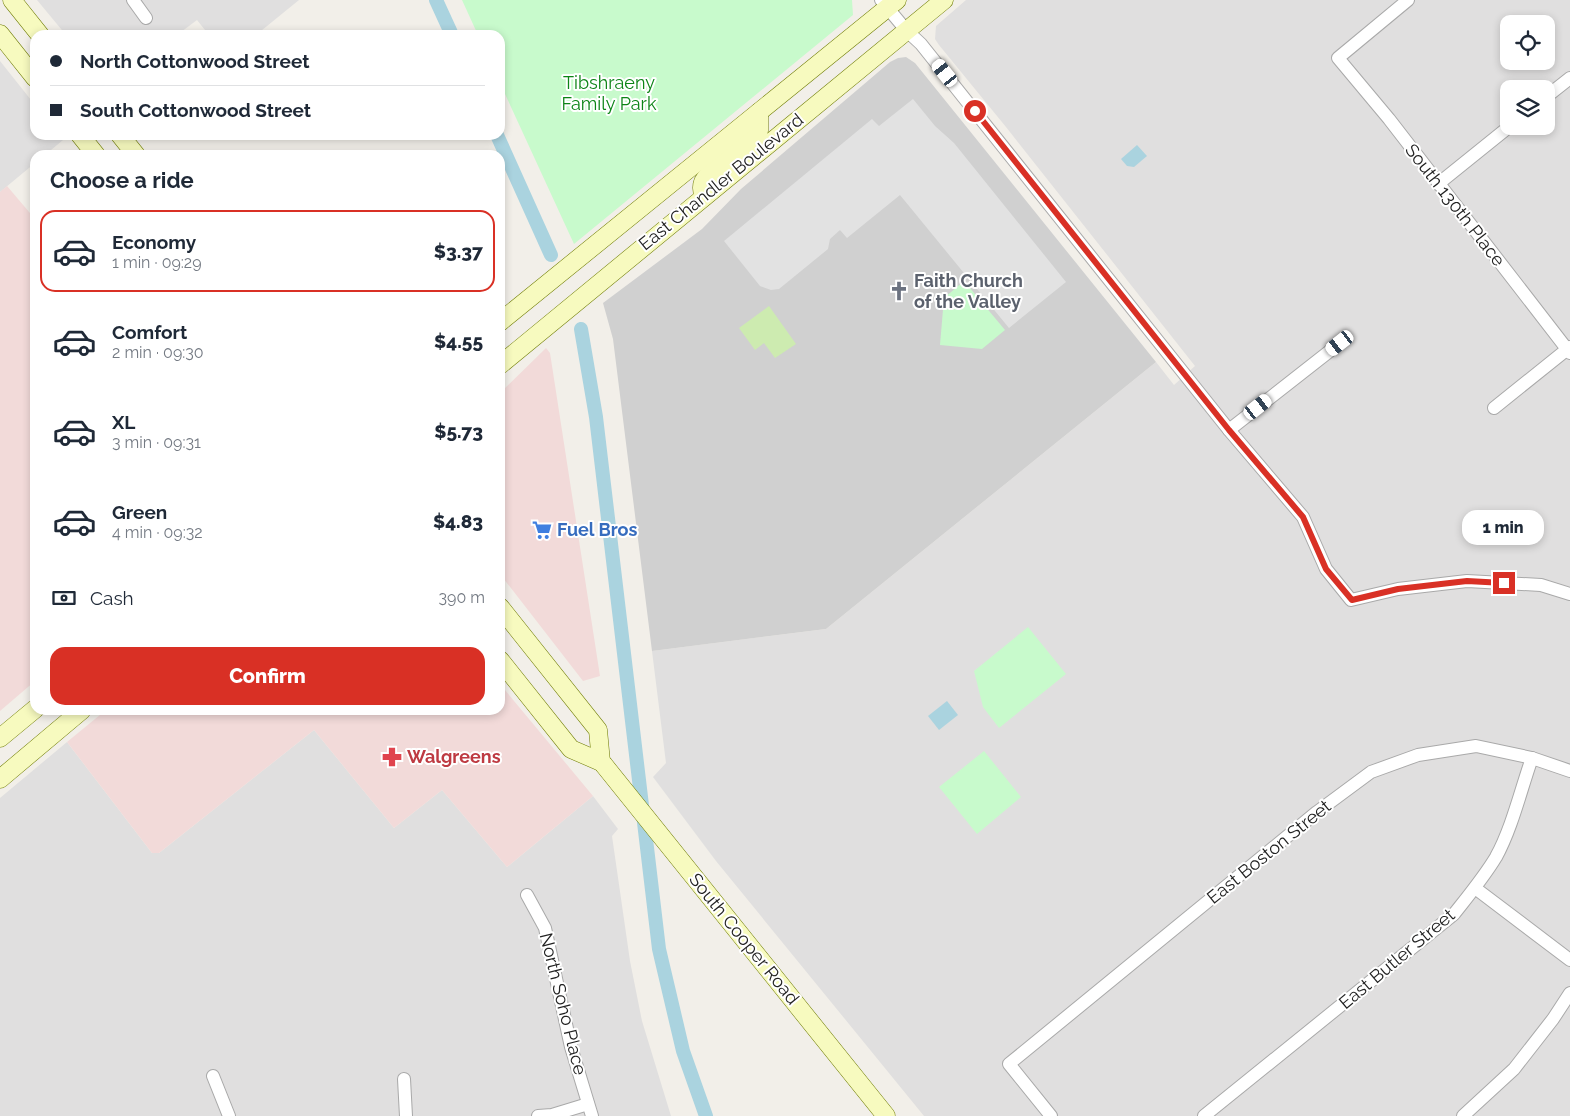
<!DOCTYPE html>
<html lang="en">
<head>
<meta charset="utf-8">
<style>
	:root { --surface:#fff; --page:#f6f6f7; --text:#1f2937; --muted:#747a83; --line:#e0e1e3; --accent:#d93025 }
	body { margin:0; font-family:Raleway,sans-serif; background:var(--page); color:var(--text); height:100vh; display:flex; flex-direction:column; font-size:19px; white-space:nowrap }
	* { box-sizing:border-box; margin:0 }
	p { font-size:16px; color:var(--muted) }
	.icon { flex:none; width:28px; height:28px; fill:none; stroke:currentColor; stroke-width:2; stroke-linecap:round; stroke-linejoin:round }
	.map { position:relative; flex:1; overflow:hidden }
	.sheet { position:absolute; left:30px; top:150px; width:475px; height:565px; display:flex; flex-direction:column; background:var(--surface); border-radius:15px; box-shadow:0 2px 8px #0003 }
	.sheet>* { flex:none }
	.banner { position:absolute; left:30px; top:30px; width:475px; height:110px; border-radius:15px; box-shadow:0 2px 8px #0003; display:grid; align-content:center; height:110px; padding:0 20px; background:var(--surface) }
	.fabs { position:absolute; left:1500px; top:15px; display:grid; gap:10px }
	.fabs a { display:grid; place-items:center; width:55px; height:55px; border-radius:10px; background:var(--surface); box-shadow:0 2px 8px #0003; font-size:25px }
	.end { position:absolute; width:22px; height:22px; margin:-11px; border:6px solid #d93025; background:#fff; box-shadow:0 0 0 2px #fff }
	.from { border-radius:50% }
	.bubble { position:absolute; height:35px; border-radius:15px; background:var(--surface); box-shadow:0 2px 8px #0003; font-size:16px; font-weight:800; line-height:35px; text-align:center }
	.car { position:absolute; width:15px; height:30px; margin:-15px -8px; border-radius:6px; box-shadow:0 0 4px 1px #0007; background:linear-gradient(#fff 24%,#345 0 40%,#fff 0 76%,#345 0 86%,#fff 0) }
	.banner b { display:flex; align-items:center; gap:18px; height:48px; font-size:19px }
	.banner b+b { border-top:1px solid var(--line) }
	.banner i { width:12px; height:12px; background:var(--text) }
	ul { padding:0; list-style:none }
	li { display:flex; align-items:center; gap:15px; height:82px; margin:0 10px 8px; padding:0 10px; border:2px solid transparent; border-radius:15px }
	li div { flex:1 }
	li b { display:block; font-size:19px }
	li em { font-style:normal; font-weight:800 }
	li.active { border-color:var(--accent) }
	li>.icon { width:45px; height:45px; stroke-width:1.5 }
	h2 { padding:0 20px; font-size:22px; line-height:60px }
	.pay { display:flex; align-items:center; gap:12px; height:55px; padding:0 20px; font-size:19px }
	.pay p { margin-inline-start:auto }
	.cta { display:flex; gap:10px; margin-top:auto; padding:10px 20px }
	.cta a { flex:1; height:58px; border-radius:15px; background:var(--accent); color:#fff; font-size:20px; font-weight:800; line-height:58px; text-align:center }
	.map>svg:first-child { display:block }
	.residential { fill:#e0dfdf; fill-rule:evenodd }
	.commercial { fill:#f2dad9 }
	.religious { fill:#d0d0d0 }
	.grass { fill:#cdebb0 }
	.park { fill:#c8facc }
	.parking { fill:#e2e2e2 }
	.water { fill:#aad3df }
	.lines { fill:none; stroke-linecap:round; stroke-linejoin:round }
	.canal { stroke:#aad3df; stroke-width:14 }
	.street-casing { stroke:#a9a9a9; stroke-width:14 }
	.secondary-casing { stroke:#707d05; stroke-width:19 }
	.street { stroke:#fff; stroke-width:12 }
	.secondary { stroke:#f7fabf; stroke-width:18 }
	.route { stroke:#d93025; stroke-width:6 }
	.labels { text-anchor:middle; stroke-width:4; stroke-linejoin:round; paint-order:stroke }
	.park-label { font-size:18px; fill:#0c8416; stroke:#fff }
	.street-label { font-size:18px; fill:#222; stroke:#fff }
	.worship-label { font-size:18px; font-weight:bold; fill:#5b616d; stroke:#fff; text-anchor:start }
	.shop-label { font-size:18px; font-weight:bold; fill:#366cbe; stroke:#fff; text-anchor:start }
	.health-label { font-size:18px; font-weight:bold; fill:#be3a42; stroke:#fff; text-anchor:start }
</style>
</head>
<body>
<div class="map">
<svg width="1570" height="1116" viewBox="0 0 1570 1116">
	<rect width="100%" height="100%" fill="#f2efe9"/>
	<!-- residential -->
	<g class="residential">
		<polygon points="37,0 299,0 256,35 209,35 197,20 177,35 66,35"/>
		<path d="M966,0H1570V1116H924L716,861L653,777L666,763L652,651L826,629L1156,362L1174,385L1195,366L1006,127L939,45L935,39L936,26ZM1509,24H1546V61H1509ZM1509,89H1546V126H1509Z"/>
		<polygon points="0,61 35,105 35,135 59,135 63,140 45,155 35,155 35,163 0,192"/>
		<polygon points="314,730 394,828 442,790 507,867 593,796 618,829 612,836 630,961 642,1021 671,1116 0,1116 0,798 67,742 152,853 159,853"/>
	</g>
	<!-- commercial -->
	<g class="commercial">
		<polygon points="7,186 35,219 35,681 0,711 0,192"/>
		<polygon points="546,348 550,353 600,676 583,681 500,574 500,393"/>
		<polygon points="500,684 593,796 507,867 442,790 394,828 314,730 159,853 152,853 67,742 106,710 500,710"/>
	</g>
	<!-- religious -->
	<polygon class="religious" points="906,57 915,63 1156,362 826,629 652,651 613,339 603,303 702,229 741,189 890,62 898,58"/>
	<!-- grass -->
	<polygon class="grass" points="769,306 796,344 775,358 764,343 755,350 739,328"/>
	<!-- park -->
	<g class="park">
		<polygon points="462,0 852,0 853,15 574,244 500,83 500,35 478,35"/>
		<polygon points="964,281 1005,330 982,349 940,345 944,298"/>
		<polygon points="1028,627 1066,674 999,728 983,707 974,671"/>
		<polygon points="984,751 1021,797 977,834 939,787"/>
	</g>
	<!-- parking -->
	<polygon class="parking" points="913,99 935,126 954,143 1066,282 1009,328 900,195 847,238 840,230 830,239 828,249 779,289 771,290 760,286 724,241 872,119 879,126"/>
	<!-- water -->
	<g class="water">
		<polygon points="1137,145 1147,156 1134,167 1127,166 1121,159"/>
		<polygon points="947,701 958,715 939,730 928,716"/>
	</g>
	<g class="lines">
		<!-- canal -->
		<g class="canal">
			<polyline points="436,0 452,35"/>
			<polyline points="497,135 551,255"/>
			<polyline points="581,329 596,417 659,949 683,1051 706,1116"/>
		</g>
		<defs>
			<g id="street">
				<polyline points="133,0 146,18"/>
				<polyline points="881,0 906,30 921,44 1229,430 1303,517 1326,569 1351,600 1398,589 1467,581 1541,585 1570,594"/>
				<polyline points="1408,0 1338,58 1389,119 1570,353"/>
				<polyline points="1546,97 1570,78"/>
				<polyline points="1438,184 1510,126"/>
				<polyline points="1494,408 1570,347"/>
				<polyline points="1229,430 1340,343"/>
				<polyline points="1475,888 1570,960"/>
				<polyline points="527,895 545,928 571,1047 592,1116"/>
				<polyline points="213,1076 229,1116"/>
				<polyline points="404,1079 406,1116"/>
				<polyline points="538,1116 552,1115 588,1104"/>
				<polyline points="1051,1116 1009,1064 1317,812 1371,772 1418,755 1476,746 1532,758 1570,771"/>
				<path d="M1204,1116L1454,914C1469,895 1484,877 1496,857C1512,828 1521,789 1532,758"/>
				<polyline points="1463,1116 1514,1069 1553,1019 1570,993"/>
			</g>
			<g id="secondary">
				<polyline points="12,0 40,35"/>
				<polyline points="0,34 35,78"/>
				<polyline points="80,135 96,155"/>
				<polyline points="120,135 136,155"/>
				<path d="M704,197C702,192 701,187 703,182C708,171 748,141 759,131V112"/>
				<polyline points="500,322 897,0"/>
				<polyline points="500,365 944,0"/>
				<polyline points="500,607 598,730 601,762"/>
				<polyline points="500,660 571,749 601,762 604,765 886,1116"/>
				<polyline points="0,738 35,709"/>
				<polyline points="0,779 82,710"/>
			</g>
		</defs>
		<!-- street casing -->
		<use href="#street" class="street-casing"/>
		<!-- secondary casing -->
		<use href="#secondary" class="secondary-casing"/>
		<!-- street -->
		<use href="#street" class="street"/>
		<!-- secondary -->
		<use href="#secondary" class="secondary"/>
	</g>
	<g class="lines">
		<!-- route -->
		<polyline class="route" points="975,111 1229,430 1303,517 1326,569 1352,600 1398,589 1467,581 1504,583"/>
	</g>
	<!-- icons -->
	<defs>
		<symbol id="church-bare" viewBox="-9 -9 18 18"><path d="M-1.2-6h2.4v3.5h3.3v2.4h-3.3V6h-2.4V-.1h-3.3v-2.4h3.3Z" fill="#6b7280" stroke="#fff" stroke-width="2.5" paint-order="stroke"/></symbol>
		<symbol id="supermarket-bare" viewBox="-9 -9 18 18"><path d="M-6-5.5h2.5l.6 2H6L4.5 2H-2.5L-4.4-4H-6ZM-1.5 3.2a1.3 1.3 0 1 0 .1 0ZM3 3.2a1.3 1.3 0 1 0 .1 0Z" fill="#3f7fe0" stroke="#fff" stroke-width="2.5" paint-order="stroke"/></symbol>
		<symbol id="pharmacy-bare" viewBox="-9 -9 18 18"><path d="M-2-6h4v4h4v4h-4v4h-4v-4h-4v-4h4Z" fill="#e0444e" stroke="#fff" stroke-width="2.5" paint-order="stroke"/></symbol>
	</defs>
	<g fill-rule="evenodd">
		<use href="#church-bare" x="885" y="277" width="28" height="28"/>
		<use href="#supermarket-bare" x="528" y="516" width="28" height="28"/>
		<use href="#pharmacy-bare" x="378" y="743" width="28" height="28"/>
	</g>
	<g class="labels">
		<!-- park labels -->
		<g class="park-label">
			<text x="609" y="89">Tibshraeny<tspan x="609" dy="21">Family Park</tspan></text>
		</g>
		<!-- street labels -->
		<g class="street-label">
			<text transform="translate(721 182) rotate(-39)" y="6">East Chandler Boulevard</text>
			<text transform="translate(1455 205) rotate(52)" y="6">South 130th Place</text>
			<text transform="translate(1269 852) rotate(-39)" y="6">East Boston Street</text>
			<text transform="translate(744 939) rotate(51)" y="6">South Cooper Road</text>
			<text transform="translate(1397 959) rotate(-40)" y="6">East Butler Street</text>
			<text transform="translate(563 1004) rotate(76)" y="6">North Soho Place</text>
		</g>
		<!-- worship labels -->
		<g class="worship-label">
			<text x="914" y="287">Faith Church<tspan x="914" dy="21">of the Valley</tspan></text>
		</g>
		<!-- shop labels -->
		<g class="shop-label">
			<text x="557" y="536">Fuel Bros</text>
		</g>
		<!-- health labels -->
		<g class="health-label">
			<text x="407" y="763">Walgreens</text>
		</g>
	</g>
</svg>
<div class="fabs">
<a><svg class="icon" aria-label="locate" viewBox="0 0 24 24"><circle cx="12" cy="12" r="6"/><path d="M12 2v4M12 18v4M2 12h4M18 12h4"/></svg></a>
<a><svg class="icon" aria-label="layers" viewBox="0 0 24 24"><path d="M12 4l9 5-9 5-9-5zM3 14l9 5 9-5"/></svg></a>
</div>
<i class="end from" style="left:975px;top:111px"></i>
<i class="end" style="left:1504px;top:583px"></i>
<div class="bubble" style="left:1462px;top:510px;width:82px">1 min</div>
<i class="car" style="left:945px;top:73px;rotate:321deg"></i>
<i class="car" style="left:1340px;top:343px;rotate:232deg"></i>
<i class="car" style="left:1258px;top:407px;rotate:52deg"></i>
<div class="banner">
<b><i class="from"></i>North Cottonwood Street</b>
<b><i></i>South Cottonwood Street</b>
</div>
<section class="sheet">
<h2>Choose a ride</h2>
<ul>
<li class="active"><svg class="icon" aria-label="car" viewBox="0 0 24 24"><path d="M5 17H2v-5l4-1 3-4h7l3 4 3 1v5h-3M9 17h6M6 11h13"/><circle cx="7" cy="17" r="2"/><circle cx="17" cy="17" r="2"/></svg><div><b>Economy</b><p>1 min · 09:29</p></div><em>$3.37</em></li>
<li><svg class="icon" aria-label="car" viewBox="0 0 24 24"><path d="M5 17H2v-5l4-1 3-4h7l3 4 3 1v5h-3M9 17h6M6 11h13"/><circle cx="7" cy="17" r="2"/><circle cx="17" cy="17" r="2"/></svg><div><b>Comfort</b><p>2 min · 09:30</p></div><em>$4.55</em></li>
<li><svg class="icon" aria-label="car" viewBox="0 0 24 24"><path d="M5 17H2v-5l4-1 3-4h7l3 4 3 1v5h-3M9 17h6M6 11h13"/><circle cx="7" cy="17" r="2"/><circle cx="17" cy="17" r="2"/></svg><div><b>XL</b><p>3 min · 09:31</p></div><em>$5.73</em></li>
<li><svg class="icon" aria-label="car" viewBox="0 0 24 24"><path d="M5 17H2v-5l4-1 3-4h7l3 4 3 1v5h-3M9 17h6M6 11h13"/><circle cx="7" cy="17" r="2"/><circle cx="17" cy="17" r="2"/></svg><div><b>Green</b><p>4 min · 09:32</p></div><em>$4.83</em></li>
</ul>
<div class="pay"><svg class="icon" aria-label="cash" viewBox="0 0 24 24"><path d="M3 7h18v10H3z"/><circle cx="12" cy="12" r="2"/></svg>Cash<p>390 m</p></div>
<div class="cta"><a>Confirm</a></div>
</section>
</div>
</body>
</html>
